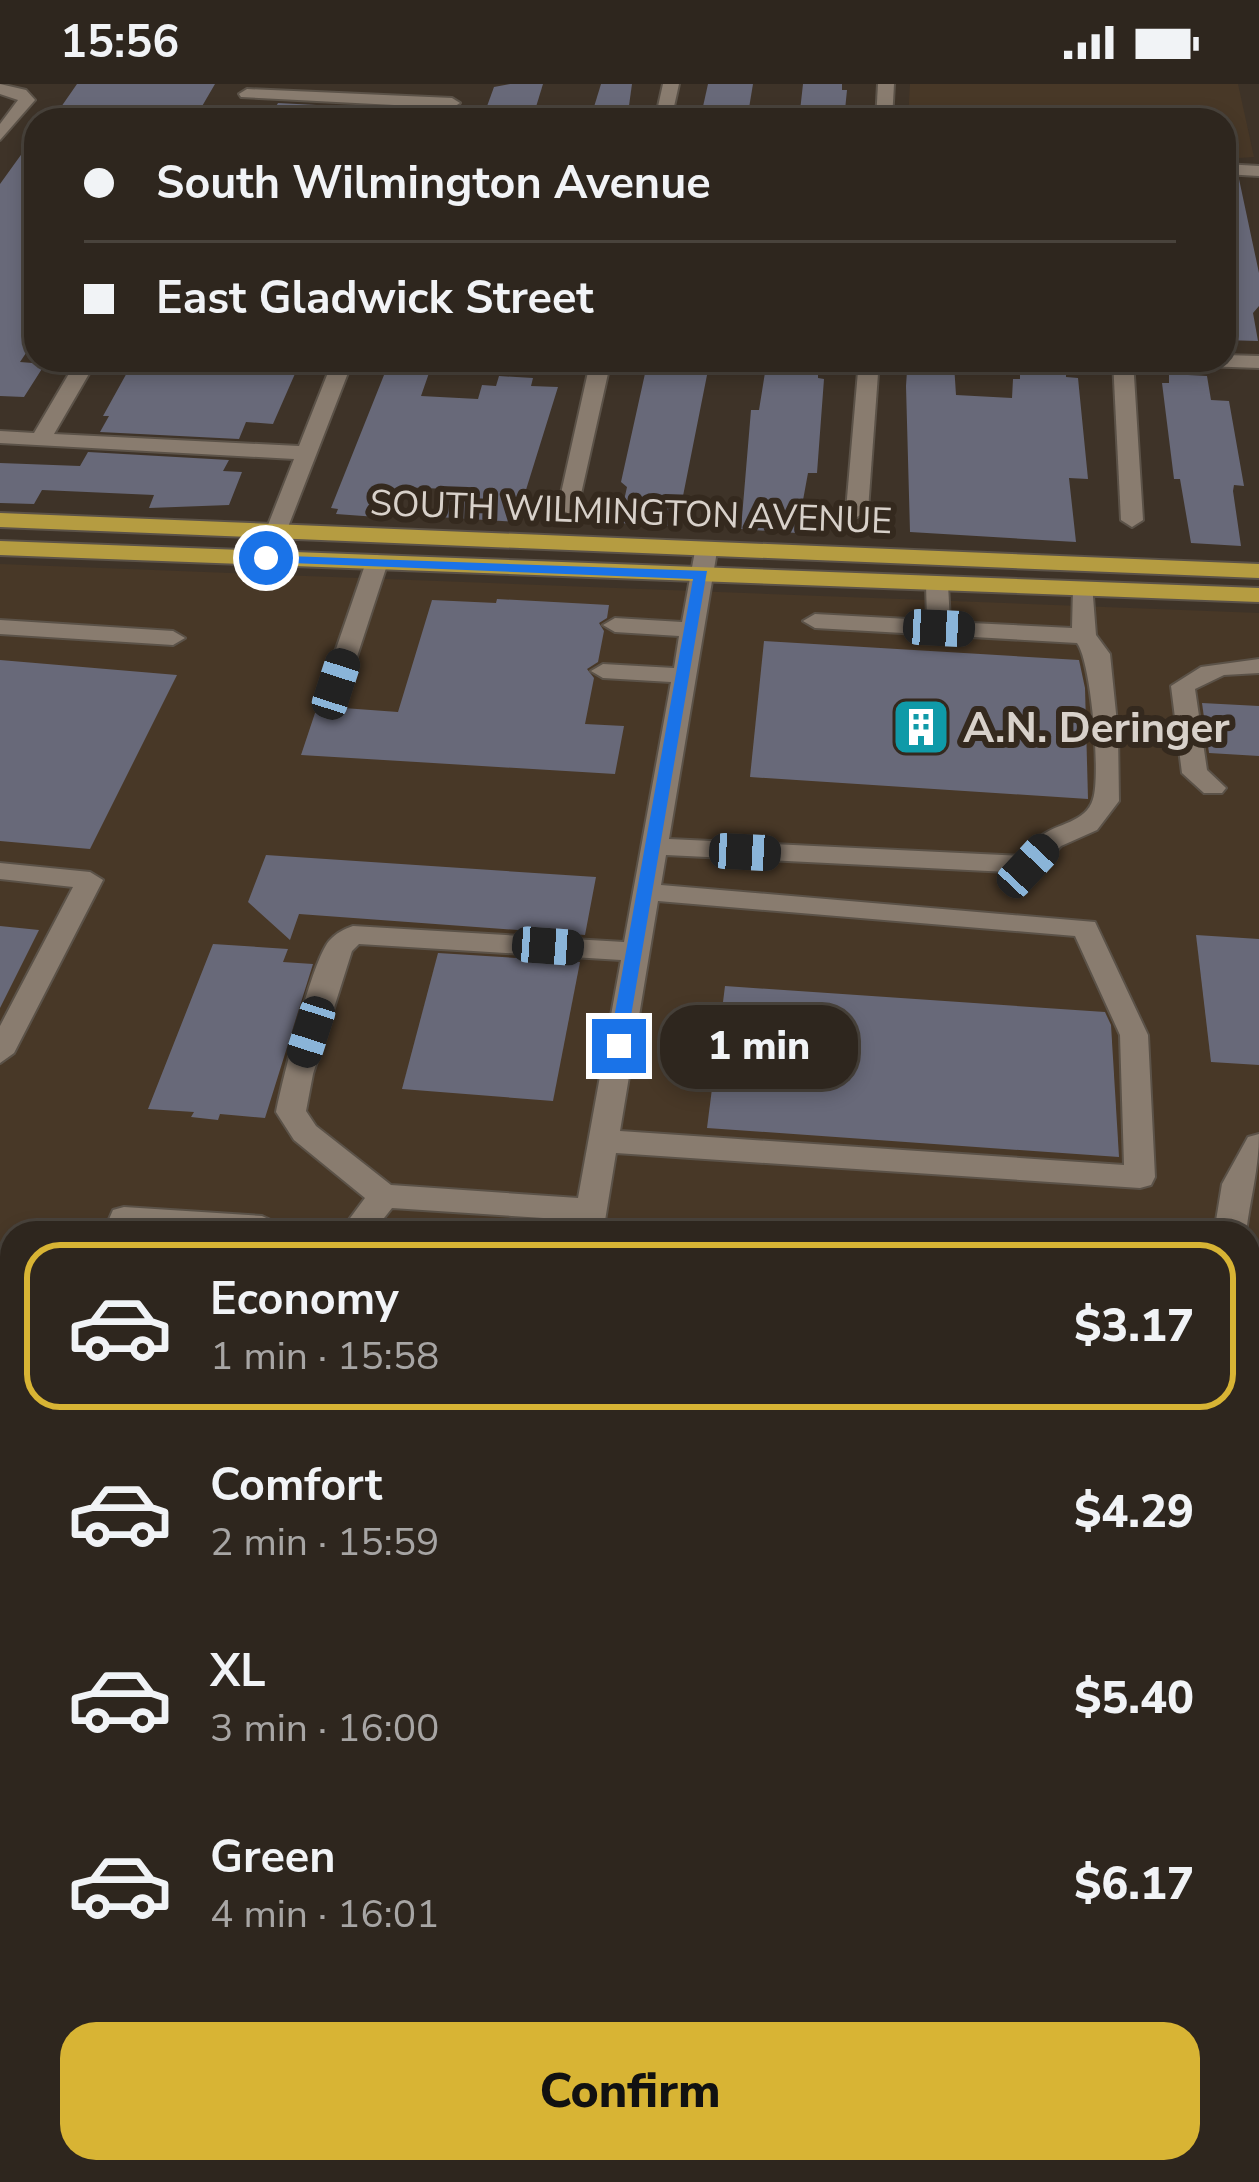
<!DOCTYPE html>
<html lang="en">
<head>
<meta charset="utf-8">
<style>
	:root { --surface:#2e261e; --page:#3a322b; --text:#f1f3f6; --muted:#a7a5a4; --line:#49433c; --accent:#d8b434 }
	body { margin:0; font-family:"Nunito Sans",sans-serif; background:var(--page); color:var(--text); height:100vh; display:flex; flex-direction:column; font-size:45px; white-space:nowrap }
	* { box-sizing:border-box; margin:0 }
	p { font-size:39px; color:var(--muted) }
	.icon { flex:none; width:66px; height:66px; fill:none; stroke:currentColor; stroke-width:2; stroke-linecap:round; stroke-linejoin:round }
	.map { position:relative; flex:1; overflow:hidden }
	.details { position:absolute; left:0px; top:1137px; width:1260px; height:963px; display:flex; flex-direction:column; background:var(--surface); border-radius:36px 36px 0 0; box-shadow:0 6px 18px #0003,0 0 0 3px var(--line) }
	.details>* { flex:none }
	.hud { position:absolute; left:24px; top:24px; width:1212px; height:264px; border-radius:36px; box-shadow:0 6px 18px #0003,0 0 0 3px var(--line); display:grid; align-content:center; height:264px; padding:0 60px; background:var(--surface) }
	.end { position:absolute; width:54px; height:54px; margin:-27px; border:15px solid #1a73e8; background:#fff; box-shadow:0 0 0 6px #fff }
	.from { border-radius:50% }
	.bubble { position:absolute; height:84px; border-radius:36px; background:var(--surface); box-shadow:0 6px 18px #0003,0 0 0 3px var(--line); font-size:39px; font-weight:800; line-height:84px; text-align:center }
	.car { position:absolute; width:36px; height:72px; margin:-36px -18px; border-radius:15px; box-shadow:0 0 9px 3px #0007; background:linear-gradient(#222 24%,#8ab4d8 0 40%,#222 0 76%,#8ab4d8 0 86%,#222 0) }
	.hud b { display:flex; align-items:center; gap:42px; height:114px; font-size:45px }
	.hud b+b { border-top:3px solid var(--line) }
	.hud i { width:30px; height:30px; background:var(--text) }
	ul { padding:21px 0 0; list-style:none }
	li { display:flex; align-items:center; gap:36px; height:168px; margin:0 24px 18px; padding:0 36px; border:6px solid transparent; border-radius:36px }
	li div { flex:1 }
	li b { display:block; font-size:45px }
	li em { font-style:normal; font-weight:800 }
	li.on { border-color:var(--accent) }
	li>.icon { width:108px; height:108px; stroke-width:1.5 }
	.action { display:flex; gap:24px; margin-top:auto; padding:24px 60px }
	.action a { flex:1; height:138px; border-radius:36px; background:var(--accent); color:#111; font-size:48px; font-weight:800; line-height:138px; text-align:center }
	.status { display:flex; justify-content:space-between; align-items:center; height:84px; padding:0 60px; background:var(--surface); direction:ltr }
	.status svg { height:33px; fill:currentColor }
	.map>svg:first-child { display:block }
	.built { fill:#483827; fill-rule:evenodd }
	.building { fill:#686979 }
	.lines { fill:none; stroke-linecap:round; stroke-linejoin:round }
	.minor-casing { stroke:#5b5248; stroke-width:4 }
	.major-casing { stroke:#5b5248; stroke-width:4 }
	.minor { fill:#897c6f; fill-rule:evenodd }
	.major { fill:#b59c41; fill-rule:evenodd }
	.route { fill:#1a73e8 }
	.labels { text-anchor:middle; stroke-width:12; stroke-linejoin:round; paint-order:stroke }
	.far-street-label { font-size:36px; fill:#d8d1ca; stroke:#34291e }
	.poi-label { font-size:42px; font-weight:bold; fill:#d8d1ca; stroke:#34291e; text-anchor:start }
</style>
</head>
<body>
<div class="status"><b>15:56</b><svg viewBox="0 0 49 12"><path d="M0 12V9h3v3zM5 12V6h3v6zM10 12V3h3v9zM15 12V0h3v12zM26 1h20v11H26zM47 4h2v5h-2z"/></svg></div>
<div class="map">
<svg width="1259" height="2098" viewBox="0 0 1259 2098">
	<rect width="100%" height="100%" fill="#3e3328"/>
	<!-- built -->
	<g class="built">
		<polygon points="910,0 1238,0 1254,73 1224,75 1224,36 908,36"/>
		<path d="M0,480L1259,529V2098H0ZM12,1149H1248V2088H12Z"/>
	</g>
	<!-- building -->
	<g class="building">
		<polygon points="77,0 215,0 194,36 101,32 98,36 52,36"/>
		<polygon points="510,0 543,0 532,36 482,36 494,3"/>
		<polygon points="601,0 632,0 627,36 590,36"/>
		<polygon points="708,0 753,0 747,36 700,36"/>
		<polygon points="803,0 842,0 842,6 847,6 844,36 799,36"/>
		<polygon points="278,19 412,26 408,36 268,36"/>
		<polygon points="36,50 36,254 20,278 45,280 24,313 0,312 0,100"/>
		<polygon points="1224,94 1239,95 1259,189 1259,222 1253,229 1258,257 1224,256"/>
		<polygon points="134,276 301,276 273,340 246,338 239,355 100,348 109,332 103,332"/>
		<polygon points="648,276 696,276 695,280 709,281 682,417 674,416 669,442 619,439 627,403 621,398"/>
		<polygon points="767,276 800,276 799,284 818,285 818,294 824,295 817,389 808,389 797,449 741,445 751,326 759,326"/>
		<polygon points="916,278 954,280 956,311 1012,314 1013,295 1020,295 1020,287 1031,285 1066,287 1066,293 1078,294 1088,395 1069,394 1076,458 910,448 906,302 907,287 915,287"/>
		<polygon points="386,286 429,289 421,312 478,315 482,301 496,302 499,292 533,294 531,302 558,303 516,438 438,433 448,405 398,403 387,429 377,433 336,430 338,425 331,424"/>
		<polygon points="1169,290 1207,292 1211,316 1229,317 1244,402 1234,401 1233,407 1241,462 1191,459 1180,395 1174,395 1162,299 1169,299"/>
		<polygon points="88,368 229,376 223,387 242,388 229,421 149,424 154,411 42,406 34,420 0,419 0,379 80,382"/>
		<polygon points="497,515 609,521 607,534 599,539 604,547 598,578 587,585 594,594 585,640 624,642 615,690 301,671 315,629 330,623 398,628 432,516 496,519"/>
		<polygon points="764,557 1079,576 1085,604 1088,715 750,693"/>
		<polygon points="0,576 177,591 90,765 0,757"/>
		<polygon points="1202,619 1259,622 1259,672 1209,669"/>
		<polygon points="266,771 596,793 585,851 299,830 290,856 248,818"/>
		<polygon points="0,842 39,846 0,924"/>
		<polygon points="1196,851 1259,855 1259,981 1211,978"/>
		<polygon points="213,860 288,865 283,878 313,880 265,1034 220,1030 218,1036 191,1033 194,1028 148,1025"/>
		<polygon points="438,869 580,878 553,1017 402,1005"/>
		<polygon points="725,902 1105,928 1111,941 1119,1073 707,1044"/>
	</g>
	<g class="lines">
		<defs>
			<g id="minor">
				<polygon points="0,0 26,6 35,16 0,56 0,40 18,16 0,10"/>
				<polygon points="663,0 679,0 671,36 655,36"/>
				<polygon points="878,0 894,0 892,36 876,36"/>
				<polygon points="247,5 452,14 460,19 452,24 241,13 239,10"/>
				<polygon points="1224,80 1259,82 1259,92 1224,90"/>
				<polygon points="1224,271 1259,272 1259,284 1204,282 1194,276 1224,276"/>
				<polygon points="77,276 97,276 54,350 299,362 333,276 353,276 274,479 258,479 255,474 294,375 0,359 0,347 34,349"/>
				<polygon points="456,276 611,276 577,428 569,430 558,423 588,288 466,282"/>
				<polygon points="859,276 879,276 868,426 857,433 846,426"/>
				<polygon points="1113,276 1133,276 1143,436 1132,443 1121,436"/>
				<path d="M706,460L717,467L669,755L1021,772C1028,766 1034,758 1041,752C1057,739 1086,739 1093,715C1101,692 1091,577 1077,559L815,544L803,537L815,530L927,536L926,500L937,493L948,500L950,538L1072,544L1073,505L1076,500H1092L1096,551L1110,570L1118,649L1119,717L1097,746L1061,762L1037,787L1028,789L666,771L661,801L1095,838L1148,951L1155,1093L1151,1101L1140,1104L616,1069L603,1149H571L574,1136L392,1124L372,1149H339L365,1114L294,1056L276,1028C282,997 312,877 329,857C336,849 344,845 353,842L624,858L671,598L603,594L591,587L603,580L674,584L679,552L615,548L603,541L615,534L682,538L695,467ZM658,817L1075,852L1120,951L1124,1081L620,1047ZM359,860L621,876L578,1114L391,1101L316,1042L306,1027L313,990L352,867Z"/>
				<polygon points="377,471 388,478 348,600 344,605 328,605 324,600 366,478"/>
				<polygon points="0,536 173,547 185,554 173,561 0,550"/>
				<polygon points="1259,575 1259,589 1224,591 1195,605 1207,686 1226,704 1222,709 1204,709 1182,689 1171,602 1201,583"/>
				<polygon points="0,779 90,788 103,796 14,969 0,979 0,942 73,803 0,795"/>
				<path d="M1259,1050C1259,1085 1250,1115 1246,1149H1214L1222,1100L1248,1053Z"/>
				<polygon points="124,1123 262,1132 281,1141 286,1149 103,1149 113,1126"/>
				<polygon points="1248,1313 1259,1314 1259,1340 1248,1339"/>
				<polygon points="1248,1552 1259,1553 1259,1585 1248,1584"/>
				<polygon points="1248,1795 1259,1796 1259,1834 1248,1833"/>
				<polygon points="415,2088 459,2088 457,2098 413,2098"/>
				<rect x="984" y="2088" width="44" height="10"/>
				<polygon points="1202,2088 1246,2088 1247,2098 1203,2098"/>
			</g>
			<g id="major">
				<polygon points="0,429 1259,480 1259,494 0,443"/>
				<polygon points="0,457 1259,504 1259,518 0,471"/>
			</g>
		</defs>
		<!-- minor casing -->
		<use href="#minor" class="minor-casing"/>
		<!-- major casing -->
		<use href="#major" class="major-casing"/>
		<!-- minor -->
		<use href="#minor" class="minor"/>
		<!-- major -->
		<use href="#major" class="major"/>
	</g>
	<!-- route -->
	<polygon class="route" points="260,471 707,487 625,967 609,962 693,495 266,478"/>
	<!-- icons -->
	<defs>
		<symbol id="building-square" viewBox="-11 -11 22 22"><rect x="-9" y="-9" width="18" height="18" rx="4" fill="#0f9aa8" stroke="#34291e"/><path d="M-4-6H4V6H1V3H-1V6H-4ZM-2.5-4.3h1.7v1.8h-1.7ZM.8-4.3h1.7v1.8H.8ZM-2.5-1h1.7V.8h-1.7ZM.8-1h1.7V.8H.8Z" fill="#fff"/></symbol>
	</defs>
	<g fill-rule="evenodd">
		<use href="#building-square" x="888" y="610" width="66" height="66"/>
	</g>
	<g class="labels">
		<!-- far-street labels -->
		<g class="far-street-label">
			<text transform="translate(631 427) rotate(2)" y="13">SOUTH WILMINGTON AVENUE</text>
		</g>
		<!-- poi labels -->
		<g class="poi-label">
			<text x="963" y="658">A.N. Deringer</text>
		</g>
	</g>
</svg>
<i class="end from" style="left:266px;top:474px"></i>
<i class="end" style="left:619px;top:962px"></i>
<div class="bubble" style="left:660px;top:921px;width:198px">1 min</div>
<i class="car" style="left:939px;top:544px;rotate:93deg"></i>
<i class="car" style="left:336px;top:600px;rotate:18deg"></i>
<i class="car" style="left:745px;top:768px;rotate:93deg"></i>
<i class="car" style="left:1028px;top:782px;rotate:43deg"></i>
<i class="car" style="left:548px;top:862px;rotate:94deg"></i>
<i class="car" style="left:311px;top:948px;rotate:198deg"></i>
<div class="hud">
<b><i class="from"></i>South Wilmington Avenue</b>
<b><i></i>East Gladwick Street</b>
</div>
<section class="details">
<ul>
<li class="on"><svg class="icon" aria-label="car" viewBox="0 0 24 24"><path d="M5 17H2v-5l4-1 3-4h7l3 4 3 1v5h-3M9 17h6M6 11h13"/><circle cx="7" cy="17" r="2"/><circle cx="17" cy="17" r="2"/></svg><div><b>Economy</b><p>1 min · 15:58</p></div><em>$3.17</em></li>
<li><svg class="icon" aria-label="car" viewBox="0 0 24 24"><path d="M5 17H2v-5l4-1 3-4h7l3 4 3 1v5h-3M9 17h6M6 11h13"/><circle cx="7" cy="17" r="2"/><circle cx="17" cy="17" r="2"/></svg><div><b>Comfort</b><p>2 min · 15:59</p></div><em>$4.29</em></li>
<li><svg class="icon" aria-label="car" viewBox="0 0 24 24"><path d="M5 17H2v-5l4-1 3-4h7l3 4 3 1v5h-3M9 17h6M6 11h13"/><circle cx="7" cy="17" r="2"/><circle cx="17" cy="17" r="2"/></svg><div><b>XL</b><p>3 min · 16:00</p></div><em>$5.40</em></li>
<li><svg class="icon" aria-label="car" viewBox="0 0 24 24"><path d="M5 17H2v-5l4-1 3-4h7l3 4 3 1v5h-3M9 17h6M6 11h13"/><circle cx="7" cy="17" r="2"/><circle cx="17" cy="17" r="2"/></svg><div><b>Green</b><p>4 min · 16:01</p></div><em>$6.17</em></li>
</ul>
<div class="action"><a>Confirm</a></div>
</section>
</div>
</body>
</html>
